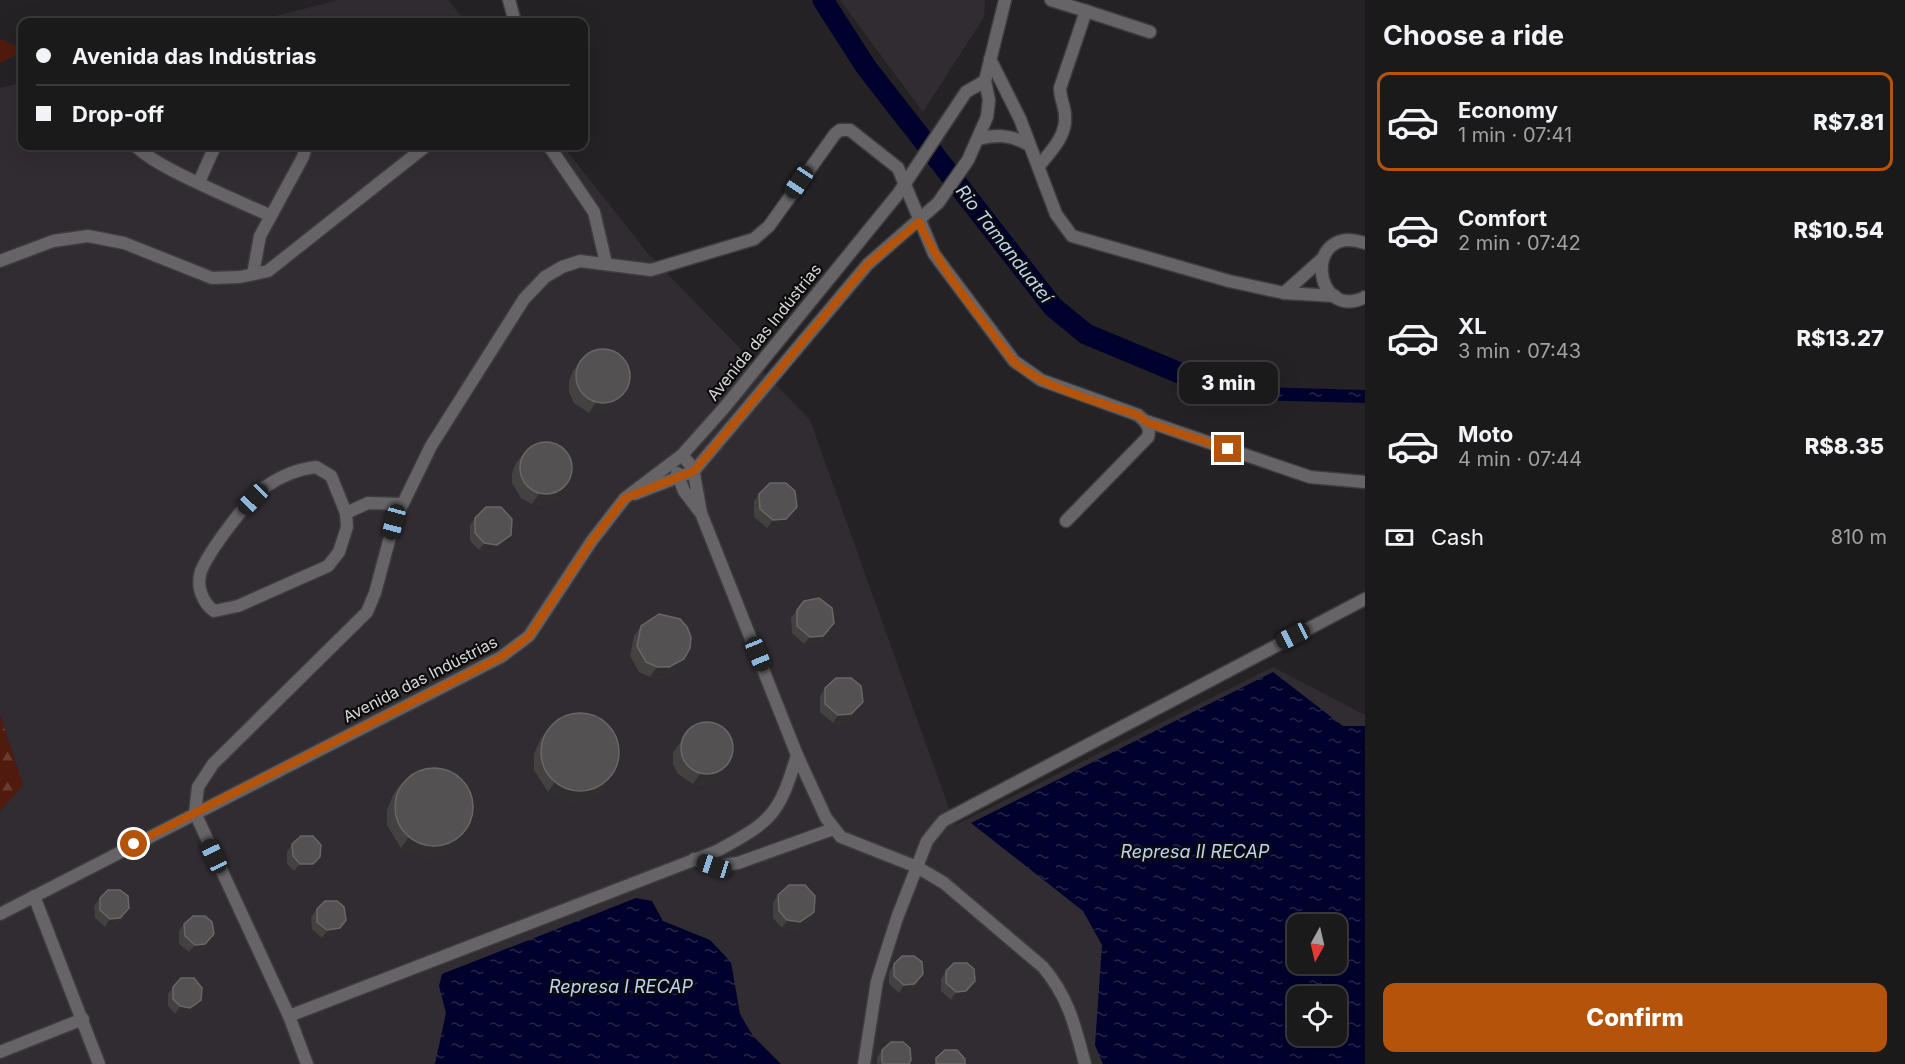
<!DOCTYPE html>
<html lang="en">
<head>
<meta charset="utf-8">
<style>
	:root { --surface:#1b1a1b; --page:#242324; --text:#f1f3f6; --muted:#a0a1a3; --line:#39383a; --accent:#b45309 }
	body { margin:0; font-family:Inter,sans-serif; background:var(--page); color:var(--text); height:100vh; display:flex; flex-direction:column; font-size:22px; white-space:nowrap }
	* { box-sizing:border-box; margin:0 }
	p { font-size:20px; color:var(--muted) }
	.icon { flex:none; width:33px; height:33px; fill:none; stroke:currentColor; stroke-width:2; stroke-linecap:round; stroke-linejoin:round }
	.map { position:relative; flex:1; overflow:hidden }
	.panel { display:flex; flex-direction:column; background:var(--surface); width:540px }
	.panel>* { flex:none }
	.guide { position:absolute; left:18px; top:18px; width:570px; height:132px; border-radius:12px; box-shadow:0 6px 24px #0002,0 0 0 2px var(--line); display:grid; align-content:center; height:132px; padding:0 18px; background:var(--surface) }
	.needle { width:39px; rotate:188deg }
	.fabs { position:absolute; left:1287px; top:914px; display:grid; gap:12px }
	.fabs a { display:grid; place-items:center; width:60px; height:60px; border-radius:12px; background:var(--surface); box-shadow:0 6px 24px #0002,0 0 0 2px var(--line); font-size:30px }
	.end { position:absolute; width:27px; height:27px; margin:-14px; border:8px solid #b45309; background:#fff; box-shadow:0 0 0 3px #fff }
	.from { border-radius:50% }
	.bubble { position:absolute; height:42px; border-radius:12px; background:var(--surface); box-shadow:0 6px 24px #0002,0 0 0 2px var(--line); font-size:20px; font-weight:800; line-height:42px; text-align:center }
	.car { position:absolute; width:18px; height:36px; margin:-18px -9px; border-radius:8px; box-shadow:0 0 4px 2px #0007; background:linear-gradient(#222 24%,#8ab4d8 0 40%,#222 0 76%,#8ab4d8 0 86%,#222 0) }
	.guide b { display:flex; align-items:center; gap:21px; height:57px; font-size:22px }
	.guide b+b { border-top:2px solid var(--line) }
	.guide i { width:15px; height:15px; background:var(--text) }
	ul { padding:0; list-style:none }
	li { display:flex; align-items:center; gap:18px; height:99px; margin:0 12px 9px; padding:0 6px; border:3px solid transparent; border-radius:12px }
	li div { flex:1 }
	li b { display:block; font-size:22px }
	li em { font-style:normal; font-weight:800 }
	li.current { border-color:var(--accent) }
	li>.icon { width:54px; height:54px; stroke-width:1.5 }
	h2 { padding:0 18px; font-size:27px; line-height:72px }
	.pay { display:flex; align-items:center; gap:15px; height:66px; padding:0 18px; font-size:22px }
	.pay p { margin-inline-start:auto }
	.primary-button { display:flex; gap:12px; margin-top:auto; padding:12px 18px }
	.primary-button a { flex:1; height:69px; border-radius:12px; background:var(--accent); color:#fff; font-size:24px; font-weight:800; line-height:69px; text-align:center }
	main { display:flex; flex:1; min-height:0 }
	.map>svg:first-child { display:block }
	.built { fill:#312c31; fill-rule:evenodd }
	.forest { fill:url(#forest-firs) }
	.water { fill:url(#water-ripples); fill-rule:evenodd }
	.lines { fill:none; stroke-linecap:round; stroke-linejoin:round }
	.river { stroke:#00022d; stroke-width:21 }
	.minor-casing { stroke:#3e3c3e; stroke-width:15 }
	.minor { stroke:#666466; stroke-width:12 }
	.wall { fill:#444141 }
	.shaded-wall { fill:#312e2f }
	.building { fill:#545152; stroke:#696667; stroke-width:1.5 }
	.route { stroke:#b45309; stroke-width:8 }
	.labels { text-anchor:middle; stroke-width:4.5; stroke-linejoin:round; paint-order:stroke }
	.street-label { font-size:16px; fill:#d8d7d8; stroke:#0c0c0c }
	.water-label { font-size:18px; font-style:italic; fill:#bcd3f2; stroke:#0c0c0c }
</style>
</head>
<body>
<main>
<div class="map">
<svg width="1365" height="1064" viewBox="0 0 1365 1064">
	<defs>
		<pattern id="forest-firs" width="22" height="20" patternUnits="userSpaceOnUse" patternTransform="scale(1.5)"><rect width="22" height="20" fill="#501b0e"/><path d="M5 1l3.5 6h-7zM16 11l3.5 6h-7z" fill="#683b30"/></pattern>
		<pattern id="water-ripples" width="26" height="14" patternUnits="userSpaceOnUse" patternTransform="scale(1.5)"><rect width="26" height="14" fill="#00022d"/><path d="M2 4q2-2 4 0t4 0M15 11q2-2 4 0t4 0" fill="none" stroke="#24264b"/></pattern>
	</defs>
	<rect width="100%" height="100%" fill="#242224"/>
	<!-- built -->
	<g class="built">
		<polygon points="338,0 448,0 466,22 252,22"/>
		<polygon points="840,0 985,0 984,17 923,112"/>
		<path d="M22,83V146H563L650,256L810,420L955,825L1273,667L1365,715V1064H0V811L23,785L0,715V88ZM1298,924H1336V963H1298ZM1298,996H1336V1035H1298Z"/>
	</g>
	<!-- forest -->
	<g class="forest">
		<polygon points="0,39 22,49 22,52 0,63"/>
		<polygon points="0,715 23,785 0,811"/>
	</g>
	<!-- water -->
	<g class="water">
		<polygon points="1161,367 1260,387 1365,390 1365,403 1256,400 1224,395"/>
		<path d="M1273,672L1343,726H1365V1064H1103L1095,1045L1102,945L1083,911L971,823ZM1298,924H1336V963H1298ZM1298,996H1336V1035H1298Z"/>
		<polygon points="636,898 652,901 663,921 710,940 731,962 740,1014 753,1036 781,1064 435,1064 446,1013 439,986 442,974"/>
	</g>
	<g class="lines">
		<!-- river -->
		<polyline class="river" points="823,0 866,67 1053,307 1086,334 1187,376"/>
		<defs>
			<g id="minor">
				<polyline points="509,0 515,22"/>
				<polyline points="1051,0 1086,11"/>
				<polyline points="990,59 1020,119 1056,214 1072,236 1229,281 1284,293 1335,296"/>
				<path d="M978,139C997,134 1012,135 1029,145"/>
				<path d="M136,146C154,167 241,202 271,216"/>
				<polyline points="549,146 594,212 606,263"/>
				<path d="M1039,166C1050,152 1067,136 1065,116C1065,106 1060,99 1060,88L1086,11L1150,32"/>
				<polyline points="199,182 215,146"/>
				<path d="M1365,243C1302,222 1313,323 1365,297"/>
				<polyline points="0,261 53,241 88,236 124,243 212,278 240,277 268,271 426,146"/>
				<polyline points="253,274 260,236 303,157 306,146"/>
				<polyline points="1284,293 1322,259"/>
				<polyline points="1146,421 1310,477 1365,482"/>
				<path d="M682,455L693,468L701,513L797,755C779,815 772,821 717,851L289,1016L195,813L198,787L213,764L367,612L375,593L394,522L431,446L524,299L545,277L562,267L580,261L651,270L754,239L769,226L835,134L840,130H850L898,168L934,254L1014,361L1041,380L1138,415C1146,422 1151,427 1148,437L1066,521"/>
				<path d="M316,467L331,476L346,513L347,527L339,552L328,566L238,606L214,611C202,602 196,586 201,571C209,551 248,499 265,487C281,476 297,469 316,467Z"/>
				<polyline points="677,473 684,491 700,512"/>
				<polyline points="635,494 694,471 868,264 938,203 968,160 987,117 989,100 985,81 1005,0"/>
				<polyline points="346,513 368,503 402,504"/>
				<path d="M797,755L826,818L841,837L917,867L944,883L1043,967C1069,998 1075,1026 1085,1064"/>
				<polyline points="694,859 714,866 738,863 833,829"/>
				<polyline points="34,896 99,1064"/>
				<polyline points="0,914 501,657 529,636 591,542 625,498 682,455 724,408 898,194 966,92 985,81"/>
				<polyline points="289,1016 307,1064"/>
				<polyline points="0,1052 83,1019"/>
				<polyline points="864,1064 877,981 897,918 927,841 943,821 1365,599"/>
			</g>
		</defs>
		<!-- minor casing -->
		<use href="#minor" class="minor-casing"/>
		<!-- minor -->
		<use href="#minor" class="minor"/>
	</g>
	<!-- wall -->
	<g class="wall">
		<polygon points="580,361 629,384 612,408 601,413 589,413 574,403 569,392 569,381 573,371"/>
		<polygon points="524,453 559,496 544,505 532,504 521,498 512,483 512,473 516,463"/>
		<polygon points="759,494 791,514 780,527 767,528 754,517 754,501"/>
		<polygon points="475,518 505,542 492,552 479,550 470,541 470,525"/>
		<polygon points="797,610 829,631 817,644 804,644 792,633 791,618"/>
		<polygon points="641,626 677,669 662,678 650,677 639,672 630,656 634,636"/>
		<polygon points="825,688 857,709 846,722 833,723 820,712 820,696"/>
		<polygon points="692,726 733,756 715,780 704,785 693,784 678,774 673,764 673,753"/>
		<polygon points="547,730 610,778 603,788 589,798 572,802 548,792 534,770 534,754 540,740"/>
		<polygon points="400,785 463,834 456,844 442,854 425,857 401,848 387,825 387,810 393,795"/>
		<polygon points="292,844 315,865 308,872 294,871 287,864 287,852"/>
		<polygon points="778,895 814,912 809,920 795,930 782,928 773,918 773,903"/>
		<polygon points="100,898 124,916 115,926 105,927 95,918 94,906"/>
		<polygon points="317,909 335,935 322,938 312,929 311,917"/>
		<polygon points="184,924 208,942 199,952 189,952 179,944 179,931"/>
		<polygon points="894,964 918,982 909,992 899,993 889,984 889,972"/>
		<polygon points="946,971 975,981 961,999 951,1000 941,991 941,979"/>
		<polygon points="173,987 196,1008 185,1015 175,1014 168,1006 168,994"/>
		<polygon points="882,1050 909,1064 877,1064 877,1058"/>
	</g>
	<!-- shaded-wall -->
	<g class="shaded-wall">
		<polygon points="619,398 612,408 601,413 589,413 596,402"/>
		<polygon points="566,486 559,496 544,505 532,504 539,494"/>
		<polygon points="797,507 780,527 767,528 773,520"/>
		<polygon points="511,535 505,542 492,552 479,550 484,543"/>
		<polygon points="834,623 817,644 804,644 810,637"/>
		<polygon points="684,659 677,669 662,678 650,677 657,667"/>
		<polygon points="863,702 846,722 833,723 838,715"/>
		<polygon points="723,770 715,780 704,785 693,784 700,774"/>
		<polygon points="610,778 603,788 589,798 572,802 548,792 555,782"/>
		<polygon points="463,834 456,844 442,854 425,857 401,848 408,838"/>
		<polygon points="320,857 315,865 308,872 294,871 300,864"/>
		<polygon points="129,908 115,926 105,927 110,919"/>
		<polygon points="814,912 809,920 795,930 782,928 787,920"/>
		<polygon points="340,928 335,935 322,938 327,930"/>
		<polygon points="214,934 199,952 189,952 195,945"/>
		<polygon points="923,974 909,992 899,993 904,985"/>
		<polygon points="975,981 961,999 951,1000 956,992"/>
		<polygon points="201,1000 196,1008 185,1015 175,1014 180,1006"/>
	</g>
	<!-- building -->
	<g class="building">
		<circle cx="603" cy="376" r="27"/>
		<circle cx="546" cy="468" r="26"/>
		<polygon points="770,483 786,483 795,491 797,507 786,519 773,520 760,509 759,494"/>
		<polygon points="486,507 501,507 512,519 511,535 497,545 484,543 475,533 475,518"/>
		<polygon points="819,598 832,608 834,623 823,636 810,637 797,626 797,610 804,601"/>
		<polygon points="659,614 680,619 687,627 691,637 690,648 684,659 669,667 657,667 646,662 637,646 641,626"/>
		<polygon points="836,678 851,678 861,686 863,702 851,714 838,715 825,704 825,688"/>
		<circle cx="580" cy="752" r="39"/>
		<circle cx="707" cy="748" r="26"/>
		<circle cx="434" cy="807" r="39"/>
		<polygon points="301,836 313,836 321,845 320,857 313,864 300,864 293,856 292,844"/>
		<polygon points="789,885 805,885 815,896 814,912 800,922 787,920 779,911 778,895"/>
		<polygon points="108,890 120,890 128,896 129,908 120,918 110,919 100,910 100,898"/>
		<polygon points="325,901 337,901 344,907 346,920 340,928 327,930 317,922 317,909"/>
		<polygon points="193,916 205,916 212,922 214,934 205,944 195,945 185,936 184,924"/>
		<polygon points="902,956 914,956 922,962 923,974 914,984 904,985 894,976 894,964"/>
		<polygon points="954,963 967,963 974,969 975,981 966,991 956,992 946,983 946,971"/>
		<polygon points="181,978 194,978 202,988 201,1000 190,1008 180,1006 173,999 173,987"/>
		<polygon points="891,1042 903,1042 910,1048 911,1060 909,1064 884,1064 882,1062 882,1050"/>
		<polygon points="945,1050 957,1050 965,1059 965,1064 936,1064 936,1058"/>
	</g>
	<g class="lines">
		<!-- route -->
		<path class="route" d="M134,844L501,657L529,636L591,542L625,498L694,471L868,264L919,222C942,274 980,316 1014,362C1048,390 1097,401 1138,415L1146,422L1228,449"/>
	</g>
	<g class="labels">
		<!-- street labels -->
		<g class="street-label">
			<text transform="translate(764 332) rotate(-51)" y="6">Avenida das Indústrias</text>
			<text transform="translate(420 679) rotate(-27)" y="6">Avenida das Indústrias</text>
		</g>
		<!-- water labels -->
		<g class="water-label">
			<text transform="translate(1004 244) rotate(52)" y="6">Rio Tamanduateí</text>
			<text x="1195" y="858">Represa II RECAP</text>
			<text x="621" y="993">Represa I RECAP</text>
		</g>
	</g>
</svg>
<div class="fabs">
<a><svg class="needle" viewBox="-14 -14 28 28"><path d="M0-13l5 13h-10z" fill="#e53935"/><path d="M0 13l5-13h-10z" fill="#a0a1a3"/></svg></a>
<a><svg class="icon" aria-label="locate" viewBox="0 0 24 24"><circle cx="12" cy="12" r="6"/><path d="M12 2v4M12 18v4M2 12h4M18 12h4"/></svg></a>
</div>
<i class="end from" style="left:134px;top:844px"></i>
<i class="end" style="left:1228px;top:449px"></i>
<div class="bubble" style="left:1179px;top:362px;width:99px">3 min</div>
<i class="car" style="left:799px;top:182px;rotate:214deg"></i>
<i class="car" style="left:253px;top:499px;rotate:224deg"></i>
<i class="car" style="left:394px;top:522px;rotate:195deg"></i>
<i class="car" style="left:1293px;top:636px;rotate:243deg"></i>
<i class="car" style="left:758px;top:654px;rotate:158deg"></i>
<i class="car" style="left:214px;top:856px;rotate:335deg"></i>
<i class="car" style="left:714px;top:866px;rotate:288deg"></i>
<div class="guide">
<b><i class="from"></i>Avenida das Indústrias</b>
<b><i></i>Drop-off</b>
</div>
</div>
<section class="panel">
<h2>Choose a ride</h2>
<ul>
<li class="current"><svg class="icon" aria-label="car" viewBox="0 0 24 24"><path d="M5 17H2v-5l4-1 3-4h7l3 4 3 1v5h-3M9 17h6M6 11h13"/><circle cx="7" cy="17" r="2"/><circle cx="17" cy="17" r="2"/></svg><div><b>Economy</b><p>1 min · 07:41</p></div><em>R$7.81</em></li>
<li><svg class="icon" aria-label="car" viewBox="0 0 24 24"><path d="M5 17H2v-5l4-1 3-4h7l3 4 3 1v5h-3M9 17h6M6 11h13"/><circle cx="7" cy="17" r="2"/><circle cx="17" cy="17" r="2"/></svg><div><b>Comfort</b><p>2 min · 07:42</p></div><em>R$10.54</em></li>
<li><svg class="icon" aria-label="car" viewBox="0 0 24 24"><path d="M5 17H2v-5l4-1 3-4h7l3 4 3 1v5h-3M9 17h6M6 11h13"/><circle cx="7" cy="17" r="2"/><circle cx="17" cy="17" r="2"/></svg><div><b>XL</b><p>3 min · 07:43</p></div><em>R$13.27</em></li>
<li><svg class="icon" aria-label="car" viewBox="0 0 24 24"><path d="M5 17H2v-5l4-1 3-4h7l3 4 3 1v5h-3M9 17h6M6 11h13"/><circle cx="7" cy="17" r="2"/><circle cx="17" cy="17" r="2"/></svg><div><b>Moto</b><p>4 min · 07:44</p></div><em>R$8.35</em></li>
</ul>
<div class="pay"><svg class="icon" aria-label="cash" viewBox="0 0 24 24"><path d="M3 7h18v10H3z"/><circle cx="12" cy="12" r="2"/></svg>Cash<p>810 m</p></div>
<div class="primary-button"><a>Confirm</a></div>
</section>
</main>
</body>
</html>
